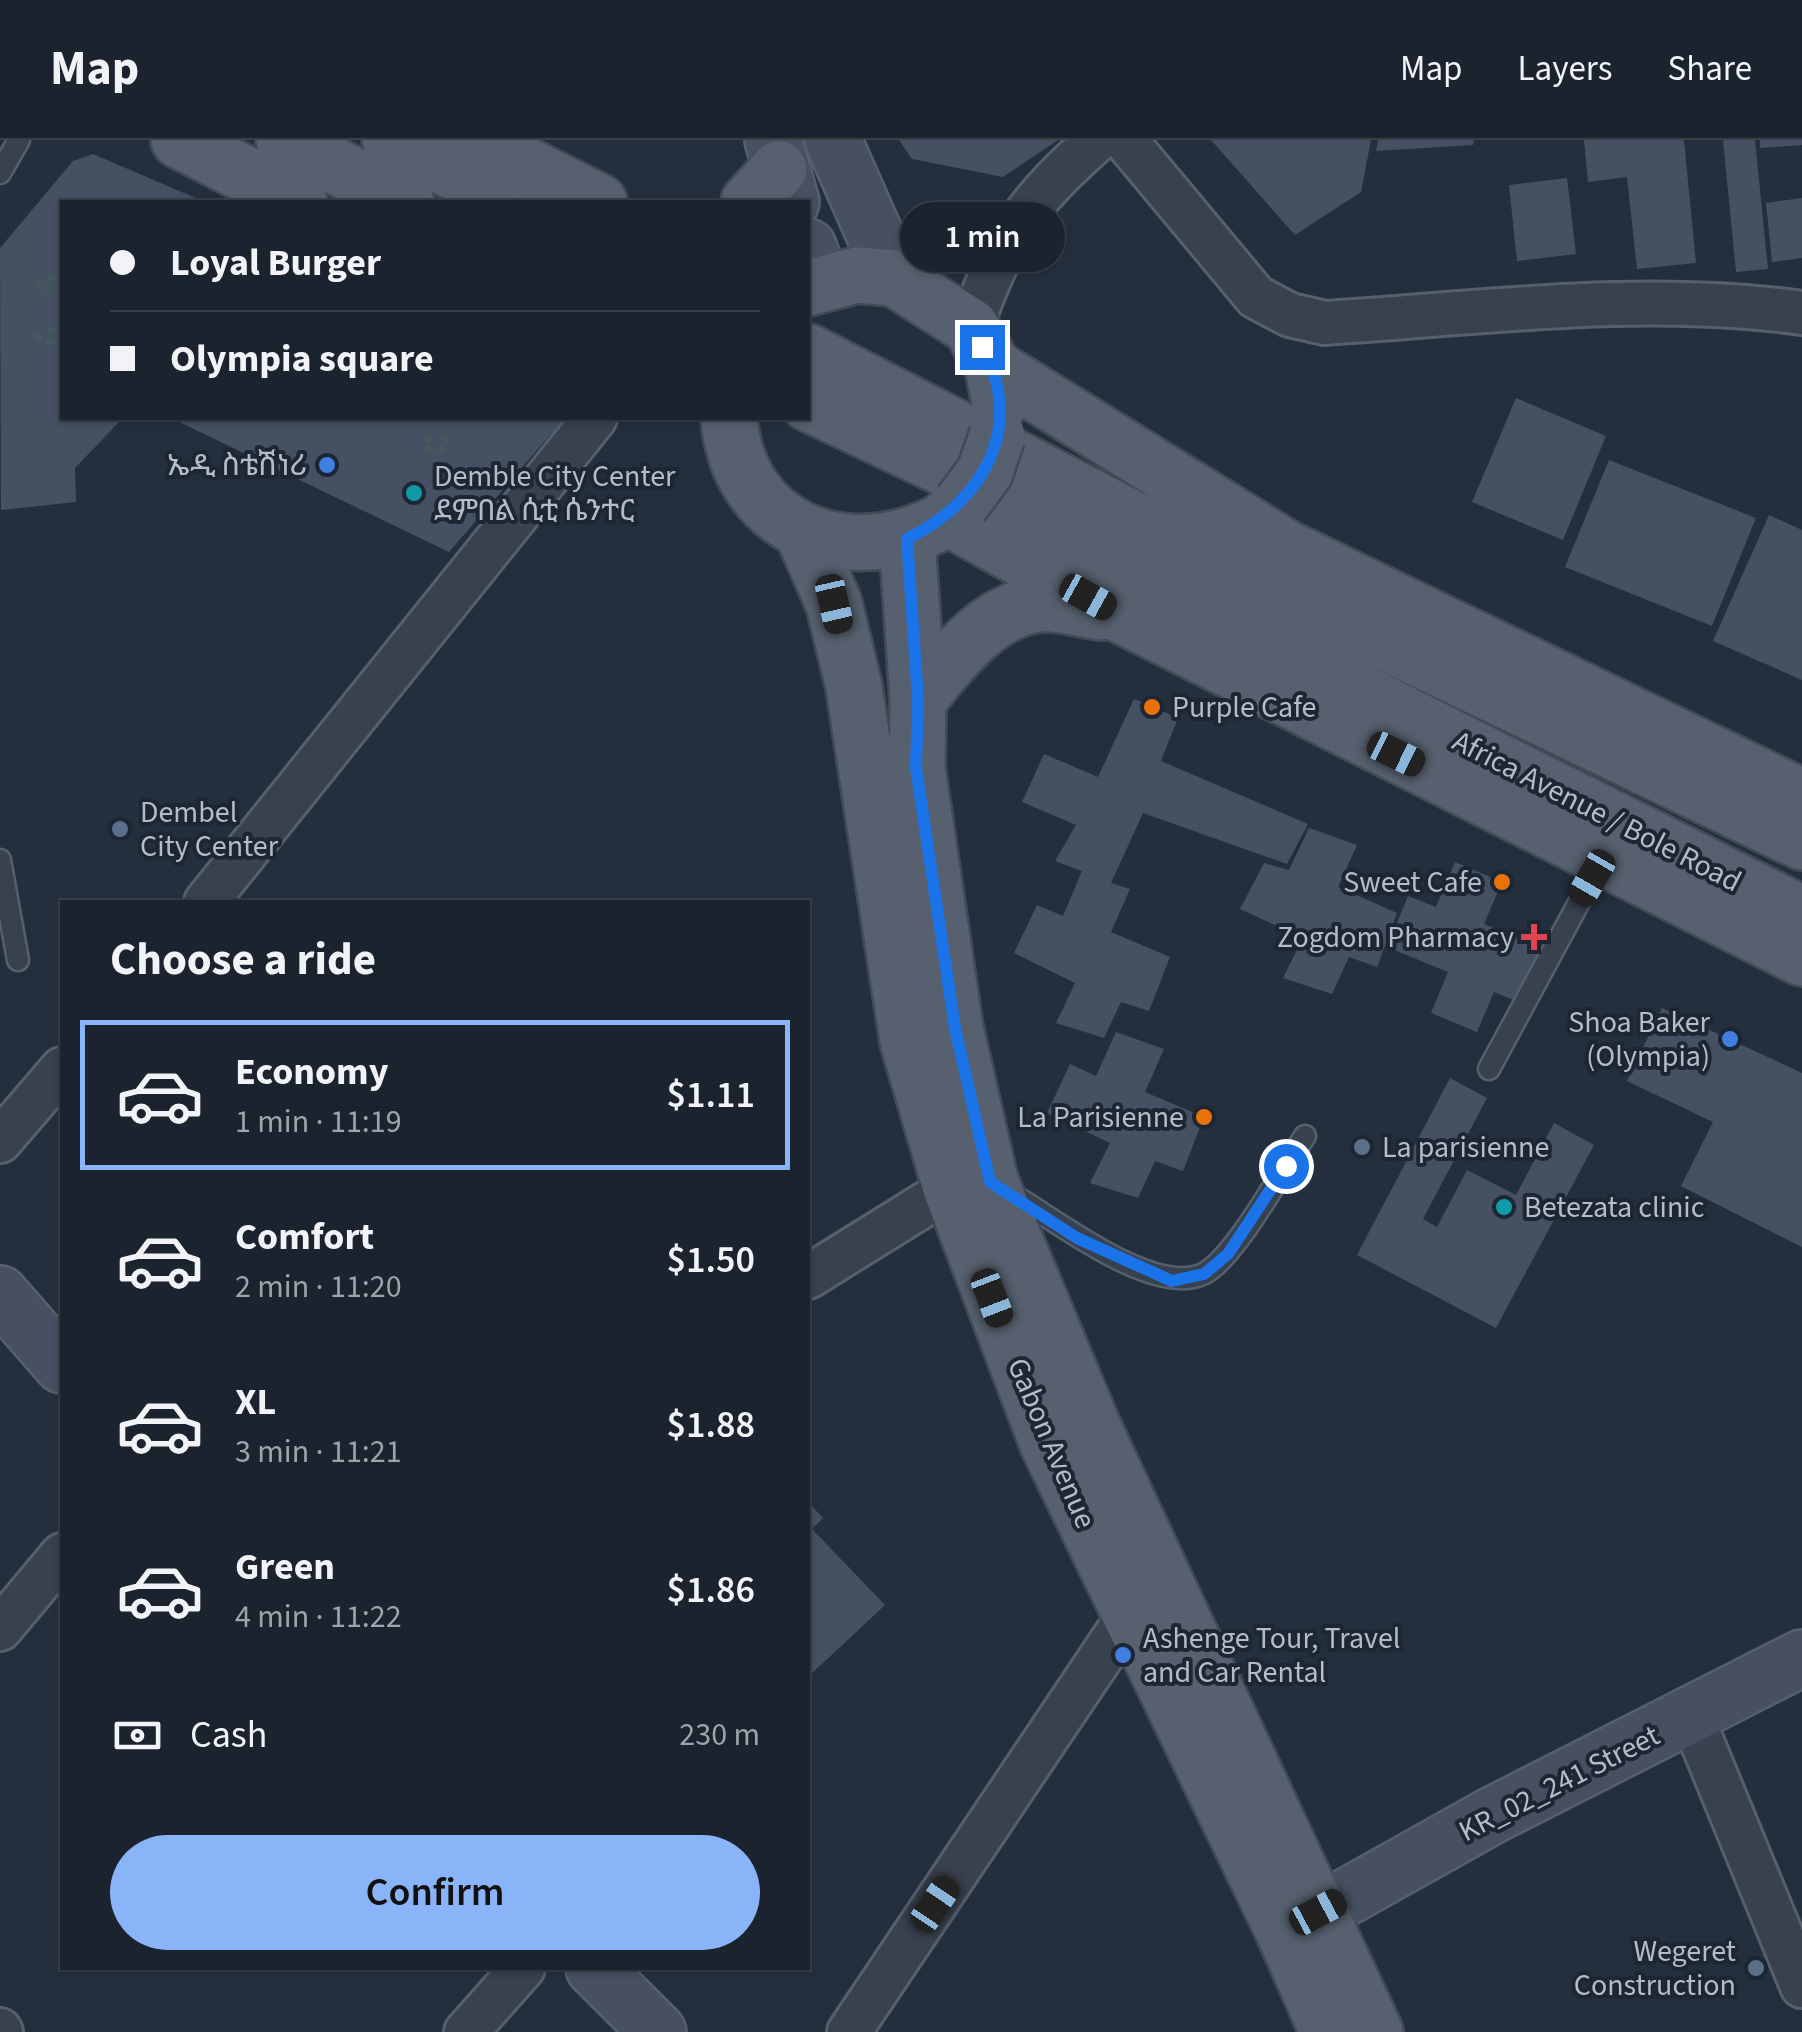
<!DOCTYPE html>
<html lang="en">
<head>
<meta charset="utf-8">
<style>
	:root { --surface:#1b232e; --page:#242b36; --text:#f1f3f6; --muted:#a0a4aa; --line:#39404a; --accent:#8ab4f8 }
	body { margin:0; font-family:"Source Sans 3","Noto Sans Ethiopic",sans-serif; background:var(--page); color:var(--text); height:100vh; display:flex; flex-direction:column; font-size:38px; white-space:nowrap }
	* { box-sizing:border-box; margin:0 }
	p { font-size:32px; color:var(--muted) }
	.icon { flex:none; width:55px; height:55px; fill:none; stroke:currentColor; stroke-width:2; stroke-linecap:round; stroke-linejoin:round }
	.map { position:relative; flex:1; overflow:hidden }
	.details { position:absolute; left:60px; top:760px; width:750px; height:1070px; display:flex; flex-direction:column; background:var(--surface); border-radius:0px; box-shadow:0 2px 8px #0004,0 0 0 2px var(--line) }
	.details>* { flex:none }
	.top-card { position:absolute; left:60px; top:60px; width:750px; height:220px; border-radius:0px; box-shadow:0 2px 8px #0004,0 0 0 2px var(--line); display:grid; align-content:center; height:220px; padding:0 50px; background:var(--surface) }
	.end { position:absolute; width:45px; height:45px; margin:-22px; border:12px solid #1a73e8; background:#fff; box-shadow:0 0 0 5px #fff }
	.from { border-radius:50% }
	.bubble { position:absolute; height:70px; border-radius:35px; background:var(--surface); box-shadow:0 2px 8px #0004,0 0 0 2px var(--line); font-size:32px; font-weight:600; line-height:70px; text-align:center }
	.car { position:absolute; width:30px; height:60px; margin:-30px -15px; border-radius:12px; box-shadow:0 0 8px 2px #0007; background:linear-gradient(#222 24%,#8ab4d8 0 40%,#222 0 76%,#8ab4d8 0 86%,#222 0) }
	.top-card b { display:flex; align-items:center; gap:35px; height:95px; font-size:38px }
	.top-card b+b { border-top:2px solid var(--line) }
	.top-card i { width:25px; height:25px; background:var(--text) }
	ul { padding:0; list-style:none }
	li { display:flex; align-items:center; gap:30px; height:150px; margin:0 20px 15px; padding:0 30px; border:5px solid transparent; border-radius:0px }
	li div { flex:1 }
	li b { display:block; font-size:38px }
	li em { font-style:normal; font-weight:600 }
	li.current { border-color:var(--accent) }
	li>.icon { width:90px; height:90px; stroke-width:1.5 }
	h2 { padding:0 50px; font-size:45px; line-height:120px }
	.pay { display:flex; align-items:center; gap:25px; height:110px; padding:0 50px; font-size:38px }
	.pay p { margin-inline-start:auto }
	.action { display:flex; gap:20px; margin-top:auto; padding:20px 50px }
	.action a { flex:1; height:115px; border-radius:60px; background:var(--accent); color:#111; font-size:40px; font-weight:600; line-height:115px; text-align:center }
	header { display:flex; align-items:center; gap:60px; box-sizing:border-box; height:140px; padding:0 50px; background:var(--surface); border-bottom:2px solid var(--line) }
	header strong { font-size:48px }
	nav { display:flex; gap:55px; margin-inline-start:auto; font-size:35px }
	.map>svg:first-child { display:block }
	.building { fill:#455162 }
	.lines { fill:none; stroke-linecap:round; stroke-linejoin:round }
	.lane-casing { stroke:#565f6c; stroke-width:25 }
	.street-casing { stroke:#565f6c; stroke-width:48 }
	.secondary-casing { stroke:#565f6c; stroke-width:60 }
	.primary-casing { stroke:#414a57; stroke-width:60 }
	.path { stroke:#44595c; stroke-width:6; stroke-dasharray:8 8; stroke-linecap:butt }
	.lane { stroke:#38414e; stroke-width:20 }
	.street { stroke:#38414e; stroke-width:42 }
	.secondary { stroke:#465061; stroke-width:55 }
	.primary { stroke:#56606e; stroke-width:55 }
	.primary-bridge-casing { stroke:#414a57; stroke-width:60; stroke-linecap:butt }
	.primary-bridge { stroke:#56606e; stroke-width:55 }
	.route { stroke:#1a73e8; stroke-width:12 }
	.shop-dot { fill:#3f7fe0; stroke:#1d2633; stroke-width:4 }
	.culture-dot { fill:#0f9aa8; stroke:#1d2633; stroke-width:4 }
	.food-dot { fill:#e8710a; stroke:#1d2633; stroke-width:4 }
	.service-dot { fill:#5c6f8a; stroke:#1d2633; stroke-width:4 }
	.health-dot { fill:#e0444e; stroke:#1d2633; stroke-width:4 }
	.labels { text-anchor:middle; stroke-width:8; stroke-linejoin:round; paint-order:stroke }
	.poi-label { font-size:30px; fill:#b4bcc9; stroke:#1d2633; text-anchor:end }
	.street-label { font-size:30px; fill:#b4bcc9; stroke:#1d2633 }
</style>
</head>
<body>
<header>
<strong>Map</strong>
<nav><a>Map</a><a>Layers</a><a>Share</a></nav>
</header>
<div class="map">
<svg width="1802" height="1892" viewBox="0 0 1802 1892">
	<rect width="100%" height="100%" fill="#242f3e"/>
	<!-- building -->
	<g class="building">
		<polygon points="899,0 1058,0 1003,37 912,19"/>
		<polygon points="1211,0 1371,0 1361,52 1295,95"/>
		<polygon points="1378,0 1474,0 1473,5 1376,11"/>
		<polygon points="1584,0 1684,0 1696,123 1637,129 1627,37 1588,42"/>
		<polygon points="1723,0 1755,0 1768,129 1736,132"/>
		<polygon points="1760,0 1802,0 1802,5 1760,8"/>
		<polygon points="93,14 205,62 62,62 62,278 123,278 75,328 76,362 1,370 0,108 73,21"/>
		<polygon points="1567,38 1576,114 1517,121 1509,45"/>
		<polygon points="1802,58 1802,118 1772,122 1766,63"/>
		<polygon points="1516,258 1606,296 1563,400 1472,362"/>
		<polygon points="171,278 565,278 449,412"/>
		<polygon points="1609,320 1756,378 1712,486 1565,427"/>
		<polygon points="1769,375 1802,390 1802,540 1713,501"/>
		<polygon points="1134,559 1178,578 1161,621 1308,684 1287,724 1143,673 1111,743 1130,749 1111,792 1170,817 1149,871 1121,862 1104,898 1056,883 1075,843 1014,813 1037,765 1063,776 1082,731 1055,721 1076,685 1022,662 1044,614 1098,637"/>
		<polygon points="1309,688 1357,705 1338,747 1397,773 1377,827 1349,817 1332,854 1283,838 1303,798 1240,769 1264,723 1289,730"/>
		<polygon points="1455,722 1502,742 1484,784 1544,809 1521,863 1494,852 1477,892 1431,873 1448,832 1387,807 1408,756 1436,767"/>
		<polygon points="1662,868 1802,933 1802,1107 1681,1046 1713,982 1627,941"/>
		<polygon points="1116,892 1164,909 1145,952 1204,977 1183,1031 1155,1021 1138,1058 1090,1043 1110,1003 1047,973 1070,924 1096,936"/>
		<polygon points="1450,938 1487,958 1423,1079 1437,1087 1467,1030 1516,1055 1554,983 1594,1005 1496,1188 1357,1115"/>
		<polygon points="808,1362 823,1378 812,1389 885,1465 808,1537"/>
	</g>
	<g class="lines">
		<defs>
			<g id="lane">
				<polyline points="0,33 19,0"/>
				<polyline points="0,720 18,820"/>
				<polyline points="1489,929 1602,720"/>
				<path d="M1005,1050C1050,1075 1154,1160 1205,1133C1236,1116 1283,1029 1305,996"/>
			</g>
			<g id="street">
				<path d="M1125,0L1256,157L1290,175L1325,183C1482,173 1645,151 1802,173"/>
				<path d="M971,187C1002,97 1026,63 1097,0"/>
				<polyline points="206,762 595,278"/>
				<polyline points="0,1001 62,929"/>
				<polyline points="808,1137 951,1048 980,1043"/>
				<polyline points="0,1489 62,1415"/>
				<polyline points="1691,1575 1802,1846"/>
				<polyline points="0,1890 1,1892"/>
				<polyline points="466,1892 523,1828"/>
				<polyline points="849,1892 1128,1477"/>
			</g>
			<g id="secondary">
				<polyline points="773,0 791,62"/>
				<polyline points="833,0 894,138"/>
				<polyline points="808,107 821,142"/>
				<polyline points="0,1154 62,1225"/>
				<polyline points="1284,1792 1493,1675 1802,1518"/>
				<polyline points="594,1828 658,1892"/>
			</g>
			<g id="primary">
				<polyline points="179,0 299,62"/>
				<polyline points="284,0 406,62"/>
				<polyline points="390,0 513,62"/>
				<polyline points="476,0 599,62"/>
				<polyline points="749,62 779,29"/>
				<polyline points="808,148 857,135 894,138 971,187 993,227 1000,263"/>
				<polyline points="808,212 1231,429 1802,702"/>
				<polyline points="993,227 1286,408 1802,657"/>
				<polyline points="808,263 1041,374 1307,525 1802,774"/>
				<path d="M729,278C738,388 843,430 937,384"/>
				<polyline points="947,377 1119,474 1802,818"/>
				<polyline points="802,391 834,464 854,547 908,901 951,1048 1048,1304 1284,1792 1328,1892"/>
				<polyline points="907,399 918,560 917,628 955,888 990,1041 1092,1285 1375,1892"/>
				<path d="M918,560C949,523 986,470 1040,464C1059,462 1083,470 1102,472"/>
			</g>
		</defs>
		<!-- lane casing -->
		<use href="#lane" class="lane-casing"/>
		<!-- street casing -->
		<use href="#street" class="street-casing"/>
		<!-- secondary casing -->
		<use href="#secondary" class="secondary-casing"/>
		<!-- primary casing -->
		<use href="#primary" class="primary-casing"/>
		<!-- path -->
		<g class="path">
			<polyline points="38,139 38,149 52,148 53,137 43,137"/>
			<polyline points="38,193 38,202 52,202 53,190 43,190"/>
			<polyline points="431,296 423,306 439,314 449,300 437,294"/>
		</g>
		<!-- lane -->
		<use href="#lane" class="lane"/>
		<!-- street -->
		<use href="#street" class="street"/>
		<!-- secondary -->
		<use href="#secondary" class="secondary"/>
		<!-- primary -->
		<use href="#primary" class="primary"/>
		<defs>
			<polyline id="primary-bridge" points="961,364 985,332 997,296"/>
		</defs>
		<!-- primary-bridge casing -->
		<use href="#primary-bridge" class="primary-bridge-casing"/>
		<!-- primary-bridge -->
		<use href="#primary-bridge" class="primary-bridge"/>
	</g>
	<g class="lines">
		<!-- route -->
		<path class="route" d="M982,207C1027,288 982,362 907,399L918,560L916,628L955,888L990,1042L1077,1098L1172,1141L1204,1134L1228,1114L1286,1026"/>
	</g>
	<!-- markers -->
	<g class="shop-dot">
		<circle cx="327" cy="325" r="10"/>
		<circle cx="1730" cy="899" r="10"/>
		<circle cx="1123" cy="1515" r="10"/>
	</g>
	<g class="culture-dot">
		<circle cx="414" cy="353" r="10"/>
		<circle cx="1504" cy="1067" r="10"/>
	</g>
	<g class="food-dot">
		<circle cx="1152" cy="567" r="10"/>
		<circle cx="1502" cy="742" r="10"/>
		<circle cx="1204" cy="977" r="10"/>
	</g>
	<g class="service-dot">
		<circle cx="120" cy="689" r="10"/>
		<circle cx="1362" cy="1007" r="10"/>
		<circle cx="1756" cy="1828" r="10"/>
	</g>
	<path class="health-dot" d="M1529 782h10v10h10v10h-10v10h-10v-10h-10v-10h10z"/>
	<g class="labels">
		<!-- poi labels -->
		<g class="poi-label">
			<text x="307" y="335">ኤዲ ስቴሽነሪ</text>
			<text x="434" y="346" text-anchor="start">Demble City Center<tspan x="434" dy="34">ደምበል ሲቲ ሴንተር</tspan></text>
			<text x="1172" y="577" text-anchor="start">Purple Cafe</text>
			<text x="140" y="682" text-anchor="start">Dembel<tspan x="140" dy="34">City Center</tspan></text>
			<text x="1482" y="752">Sweet Cafe</text>
			<text x="1514" y="807">Zogdom Pharmacy</text>
			<text x="1710" y="892">Shoa Baker<tspan x="1710" dy="34">(Olympia)</tspan></text>
			<text x="1184" y="987">La Parisienne</text>
			<text x="1382" y="1017" text-anchor="start">La parisienne</text>
			<text x="1524" y="1077" text-anchor="start">Betezata clinic</text>
			<text x="1143" y="1508" text-anchor="start">Ashenge Tour, Travel<tspan x="1143" dy="34">and Car Rental</tspan></text>
			<text x="1736" y="1821">Wegeret<tspan x="1736" dy="34">Construction</tspan></text>
		</g>
		<!-- street labels -->
		<g class="street-label">
			<text transform="translate(1597 671) rotate(27)" y="10">Africa Avenue / Bole Road</text>
			<text transform="translate(1052 1303) rotate(67)" y="10">Gabon Avenue</text>
			<text transform="translate(1559 1643) rotate(-27)" y="10">KR_02_241 Street</text>
		</g>
	</g>
</svg>
<i class="end from" style="left:1286px;top:1026px"></i>
<i class="end" style="left:982px;top:207px"></i>
<div class="bubble" style="left:900px;top:62px;width:165px">1 min</div>
<i class="car" style="left:1088px;top:457px;rotate:119deg"></i>
<i class="car" style="left:834px;top:464px;rotate:167deg"></i>
<i class="car" style="left:1396px;top:614px;rotate:116deg"></i>
<i class="car" style="left:1592px;top:738px;rotate:210deg"></i>
<i class="car" style="left:992px;top:1158px;rotate:159deg"></i>
<i class="car" style="left:935px;top:1764px;rotate:34deg"></i>
<i class="car" style="left:1318px;top:1772px;rotate:62deg"></i>
<div class="top-card">
<b><i class="from"></i>Loyal Burger</b>
<b><i></i>Olympia square</b>
</div>
<section class="details">
<h2>Choose a ride</h2>
<ul>
<li class="current"><svg class="icon" aria-label="car" viewBox="0 0 24 24"><path d="M5 17H2v-5l4-1 3-4h7l3 4 3 1v5h-3M9 17h6M6 11h13"/><circle cx="7" cy="17" r="2"/><circle cx="17" cy="17" r="2"/></svg><div><b>Economy</b><p>1 min · 11:19</p></div><em>$1.11</em></li>
<li><svg class="icon" aria-label="car" viewBox="0 0 24 24"><path d="M5 17H2v-5l4-1 3-4h7l3 4 3 1v5h-3M9 17h6M6 11h13"/><circle cx="7" cy="17" r="2"/><circle cx="17" cy="17" r="2"/></svg><div><b>Comfort</b><p>2 min · 11:20</p></div><em>$1.50</em></li>
<li><svg class="icon" aria-label="car" viewBox="0 0 24 24"><path d="M5 17H2v-5l4-1 3-4h7l3 4 3 1v5h-3M9 17h6M6 11h13"/><circle cx="7" cy="17" r="2"/><circle cx="17" cy="17" r="2"/></svg><div><b>XL</b><p>3 min · 11:21</p></div><em>$1.88</em></li>
<li><svg class="icon" aria-label="car" viewBox="0 0 24 24"><path d="M5 17H2v-5l4-1 3-4h7l3 4 3 1v5h-3M9 17h6M6 11h13"/><circle cx="7" cy="17" r="2"/><circle cx="17" cy="17" r="2"/></svg><div><b>Green</b><p>4 min · 11:22</p></div><em>$1.86</em></li>
</ul>
<div class="pay"><svg class="icon" aria-label="cash" viewBox="0 0 24 24"><path d="M3 7h18v10H3z"/><circle cx="12" cy="12" r="2"/></svg>Cash<p>230 m</p></div>
<div class="action"><a>Confirm</a></div>
</section>
</div>
</body>
</html>
